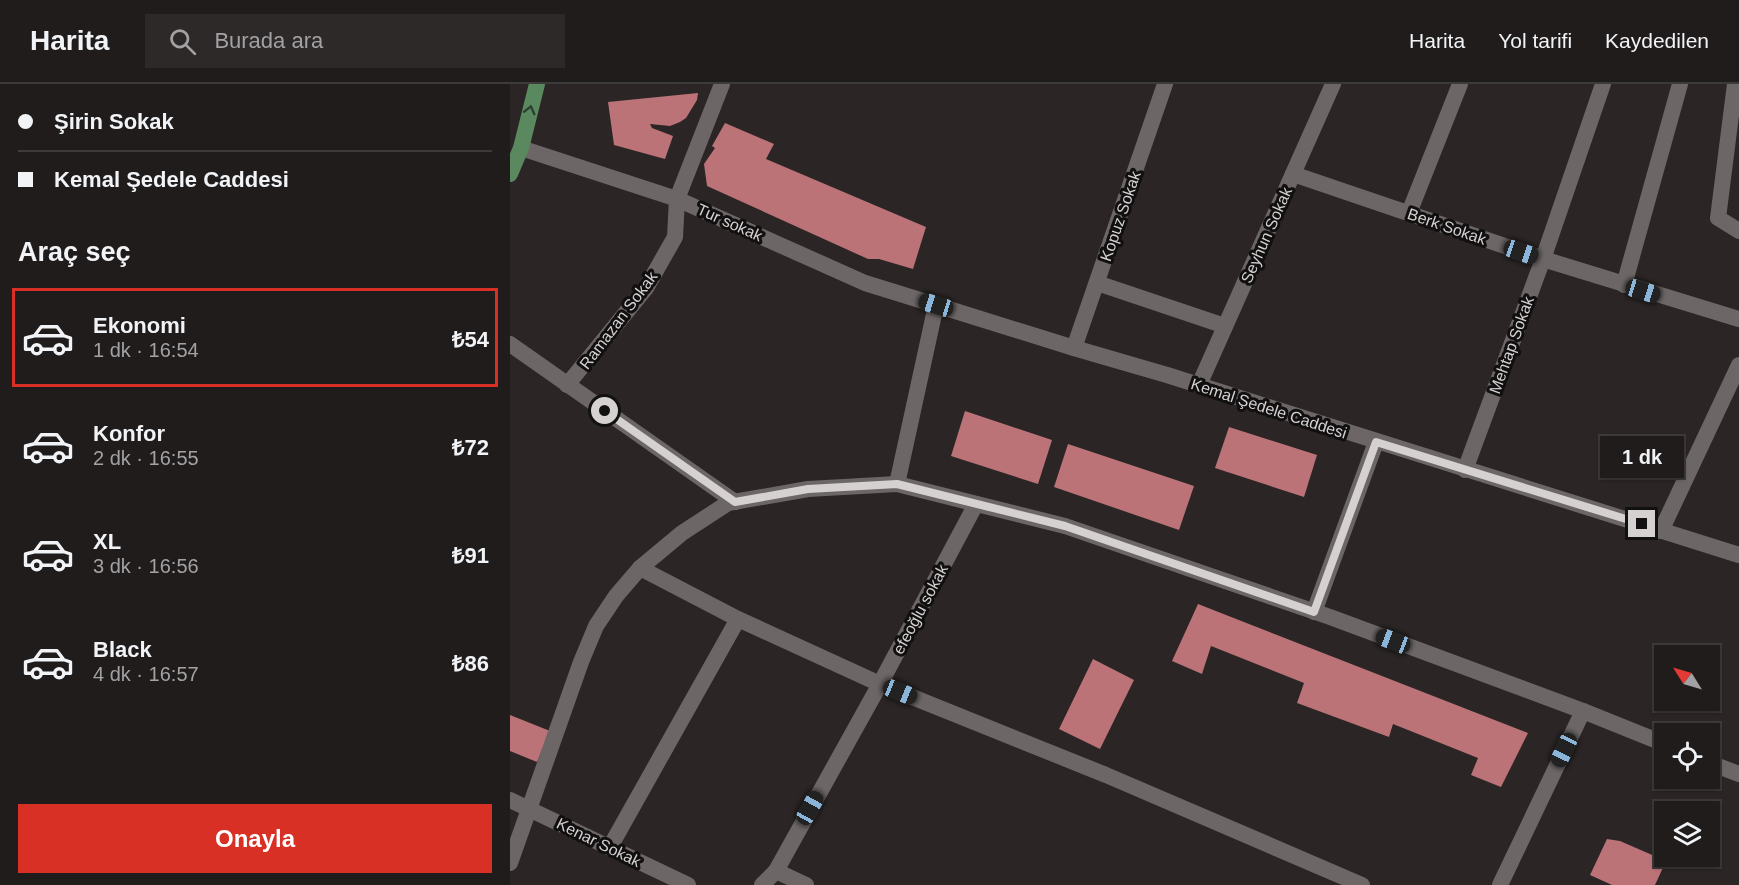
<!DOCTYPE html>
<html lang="tr">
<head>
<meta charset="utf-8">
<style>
	:root { --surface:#201c1c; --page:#2d2929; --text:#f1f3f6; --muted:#a2a1a3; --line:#3d3a3b; --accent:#d93025 }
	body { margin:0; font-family:Helvetica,sans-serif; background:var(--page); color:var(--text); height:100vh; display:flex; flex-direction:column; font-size:22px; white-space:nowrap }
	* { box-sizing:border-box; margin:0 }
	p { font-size:20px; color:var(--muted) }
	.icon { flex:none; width:33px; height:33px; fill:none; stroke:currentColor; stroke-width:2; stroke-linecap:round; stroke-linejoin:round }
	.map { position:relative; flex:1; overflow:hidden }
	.drawer { display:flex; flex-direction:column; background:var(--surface); width:510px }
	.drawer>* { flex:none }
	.guide { display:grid; align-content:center; height:132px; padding:0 18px; background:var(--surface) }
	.needle { width:39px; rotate:307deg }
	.fabs { position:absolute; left:1144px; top:561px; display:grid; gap:12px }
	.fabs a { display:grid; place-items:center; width:66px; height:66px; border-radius:0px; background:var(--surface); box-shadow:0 2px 4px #0004,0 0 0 2px var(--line); font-size:30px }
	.end { position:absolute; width:27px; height:27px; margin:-14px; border:8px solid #d5d1d1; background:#111; box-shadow:0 0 0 3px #111 }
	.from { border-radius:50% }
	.bubble { position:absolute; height:42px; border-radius:0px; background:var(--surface); box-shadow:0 2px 4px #0004,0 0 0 2px var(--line); font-size:20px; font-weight:600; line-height:42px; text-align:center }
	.car { position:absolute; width:18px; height:36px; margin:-18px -9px; border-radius:8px; box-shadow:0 0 4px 2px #0007; background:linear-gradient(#222 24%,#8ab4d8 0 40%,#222 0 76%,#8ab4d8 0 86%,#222 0) }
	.guide b { display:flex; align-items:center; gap:21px; height:57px; font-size:22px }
	.guide b+b { border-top:2px solid var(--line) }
	.guide i { width:15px; height:15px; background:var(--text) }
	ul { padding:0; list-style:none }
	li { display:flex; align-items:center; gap:18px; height:99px; margin:0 12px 9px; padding:0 6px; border:3px solid transparent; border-radius:0px }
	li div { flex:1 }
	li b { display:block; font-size:22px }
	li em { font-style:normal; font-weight:600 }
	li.current { border-color:var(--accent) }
	li>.icon { width:54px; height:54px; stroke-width:1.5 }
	h2 { padding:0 18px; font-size:27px; line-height:72px }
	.action { display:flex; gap:12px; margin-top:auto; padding:12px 18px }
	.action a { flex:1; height:69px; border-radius:0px; background:var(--accent); color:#fff; font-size:24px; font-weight:600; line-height:69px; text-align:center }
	header { display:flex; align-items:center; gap:36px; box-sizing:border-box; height:84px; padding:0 30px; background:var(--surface); border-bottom:2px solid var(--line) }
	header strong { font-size:28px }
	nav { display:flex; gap:33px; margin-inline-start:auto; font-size:21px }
	.search { width:420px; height:54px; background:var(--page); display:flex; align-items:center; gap:15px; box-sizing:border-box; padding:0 21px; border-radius:0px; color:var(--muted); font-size:22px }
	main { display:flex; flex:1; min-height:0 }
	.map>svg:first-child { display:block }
	.building { fill:#bb7377 }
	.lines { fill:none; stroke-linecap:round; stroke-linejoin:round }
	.minor { stroke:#6d6666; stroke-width:16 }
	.tertiary { stroke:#6d6666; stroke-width:16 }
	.primary { stroke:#5a885f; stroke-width:16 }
	.oneway { stroke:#2e3f2f }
	.route { stroke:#d5d1d1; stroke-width:8 }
	.labels { text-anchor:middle; stroke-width:6; stroke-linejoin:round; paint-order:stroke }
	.street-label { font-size:16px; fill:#d5d1d1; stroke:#110f0f }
</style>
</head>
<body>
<header>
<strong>Harita</strong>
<div class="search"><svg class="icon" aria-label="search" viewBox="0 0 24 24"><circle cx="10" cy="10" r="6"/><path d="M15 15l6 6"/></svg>Burada ara</div>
<nav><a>Harita</a><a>Yol tarifi</a><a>Kaydedilen</a></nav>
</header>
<main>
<section class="drawer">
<div class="guide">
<b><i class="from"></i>Şirin Sokak</b>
<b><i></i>Kemal Şedele Caddesi</b>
</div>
<h2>Araç seç</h2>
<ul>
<li class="current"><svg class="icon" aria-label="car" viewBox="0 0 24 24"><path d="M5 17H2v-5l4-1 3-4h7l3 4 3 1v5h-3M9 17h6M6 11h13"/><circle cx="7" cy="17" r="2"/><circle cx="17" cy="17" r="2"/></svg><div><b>Ekonomi</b><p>1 dk · 16:54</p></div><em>₺54</em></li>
<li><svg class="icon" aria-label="car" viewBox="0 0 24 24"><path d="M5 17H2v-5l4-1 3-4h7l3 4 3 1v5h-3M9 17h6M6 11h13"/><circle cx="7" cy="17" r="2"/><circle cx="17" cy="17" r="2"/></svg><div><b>Konfor</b><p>2 dk · 16:55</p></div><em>₺72</em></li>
<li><svg class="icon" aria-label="car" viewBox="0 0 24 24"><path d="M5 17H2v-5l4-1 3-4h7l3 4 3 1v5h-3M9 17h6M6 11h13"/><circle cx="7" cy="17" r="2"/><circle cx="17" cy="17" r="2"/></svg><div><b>XL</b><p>3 dk · 16:56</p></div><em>₺91</em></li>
<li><svg class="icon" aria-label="car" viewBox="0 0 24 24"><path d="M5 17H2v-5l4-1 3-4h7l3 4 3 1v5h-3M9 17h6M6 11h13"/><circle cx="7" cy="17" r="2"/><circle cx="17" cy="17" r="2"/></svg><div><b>Black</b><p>4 dk · 16:57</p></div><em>₺86</em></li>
</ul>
<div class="action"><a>Onayla</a></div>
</section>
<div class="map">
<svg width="1229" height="801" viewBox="0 0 1229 801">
	<rect width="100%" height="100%" fill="#2b2525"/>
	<!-- building -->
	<g class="building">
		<polygon points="188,9 187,16 176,34 170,38 160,42 140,40 142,44 163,52 155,75 104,61 98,18"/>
		<polygon points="215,39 264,60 256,75 416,143 403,185 369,175 358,175 197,102 194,80 205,64 202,62"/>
		<polygon points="455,327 542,356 528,400 441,372"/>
		<polygon points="719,343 807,371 794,413 705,384"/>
		<polygon points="558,360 684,402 669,446 544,403"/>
		<polygon points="688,520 1018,649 991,703 961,691 968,674 883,640 879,653 787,619 794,599 701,562 692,590 662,577"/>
		<polygon points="583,575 624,596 590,665 549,645"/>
		<polygon points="0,631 40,647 27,678 0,667"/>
		<polygon points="1097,755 1110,757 1156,777 1145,801 1102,801 1080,791"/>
	</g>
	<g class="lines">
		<!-- minor -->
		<g class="minor">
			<polyline points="1225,0 1208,134 1229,147"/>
			<polyline points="11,64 167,115 355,199 426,221 387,400"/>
			<polyline points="783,90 1033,175 1229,235"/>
			<polyline points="899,129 950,0"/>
			<polyline points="587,199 715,242"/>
			<polyline points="1114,201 1170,0"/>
			<polyline points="0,260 225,418"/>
			<polyline points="564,264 655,0"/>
			<polyline points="57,301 136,204 165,153 167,115 212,0"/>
			<polyline points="689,301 823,0"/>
			<polyline points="955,386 1033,175 1093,0"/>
			<polyline points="1151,447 1229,281"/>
			<polyline points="130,484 228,535"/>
			<polyline points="804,528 866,358"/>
			<polyline points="1200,679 1229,690"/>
			<polyline points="0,716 178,801"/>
			<polyline points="100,763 228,535 370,600 596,691 852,801"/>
			<polyline points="0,779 71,578 86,542 106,512 130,484 172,449 218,419 298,405 387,400 555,442 820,533 1073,627 1155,660"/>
			<polyline points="266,787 296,801"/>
			<polyline points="252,801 266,787 370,600 466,420"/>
			<polyline points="990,801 1073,627"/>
		</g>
		<!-- tertiary -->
		<polyline class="tertiary" points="426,221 564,264 657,291 1229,471"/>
		<!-- primary -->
		<polyline class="primary" points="0,90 11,64 27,0"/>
	</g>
	<!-- one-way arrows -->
	<defs><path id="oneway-chevron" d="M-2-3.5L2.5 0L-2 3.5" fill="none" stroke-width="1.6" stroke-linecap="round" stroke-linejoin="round" transform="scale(1.5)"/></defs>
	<use class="oneway" href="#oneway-chevron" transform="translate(20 26) rotate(-76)"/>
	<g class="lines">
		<!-- route -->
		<polyline class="route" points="95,327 225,418 298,405 387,400 555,442 804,528 866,358 1132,440"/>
	</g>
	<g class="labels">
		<!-- street labels -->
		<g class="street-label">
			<text transform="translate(610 132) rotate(-71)" y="6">Kopuz Sokak</text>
			<text transform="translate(220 138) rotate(24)" y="6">Tur sokak</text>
			<text transform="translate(937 142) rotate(19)" y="6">Berk Sokak</text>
			<text transform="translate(756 151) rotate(-66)" y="6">Seyhun Sokak</text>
			<text transform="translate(108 236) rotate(-53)" y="6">Ramazan Sokak</text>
			<text transform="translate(1001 261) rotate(-70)" y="6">Mehtap Sokak</text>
			<text transform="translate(759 324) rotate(18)" y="6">Kemal Şedele Caddesi</text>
			<text transform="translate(410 525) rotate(-62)" y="6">efeoğlu sokak</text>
			<text transform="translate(89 758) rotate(26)" y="6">Kenar Sokak</text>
		</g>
	</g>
</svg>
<div class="fabs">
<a><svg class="needle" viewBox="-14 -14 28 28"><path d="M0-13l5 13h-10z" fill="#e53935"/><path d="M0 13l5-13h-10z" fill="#a2a1a3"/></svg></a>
<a><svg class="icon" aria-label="locate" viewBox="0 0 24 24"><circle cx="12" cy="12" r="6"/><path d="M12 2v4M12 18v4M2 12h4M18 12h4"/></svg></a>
<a><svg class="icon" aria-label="layers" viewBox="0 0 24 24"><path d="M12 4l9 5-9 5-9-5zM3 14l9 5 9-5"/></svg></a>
</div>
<i class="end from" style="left:95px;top:327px"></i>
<i class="end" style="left:1132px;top:440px"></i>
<div class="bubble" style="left:1090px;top:352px;width:84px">1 dk</div>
<i class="car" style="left:1011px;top:168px;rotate:109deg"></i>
<i class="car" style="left:1133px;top:207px;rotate:107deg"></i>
<i class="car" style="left:426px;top:221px;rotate:287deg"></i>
<i class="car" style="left:883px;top:557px;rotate:291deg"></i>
<i class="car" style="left:390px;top:608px;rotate:112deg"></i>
<i class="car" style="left:1054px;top:666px;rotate:205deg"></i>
<i class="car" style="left:300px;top:724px;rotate:29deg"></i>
</div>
</main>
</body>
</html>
